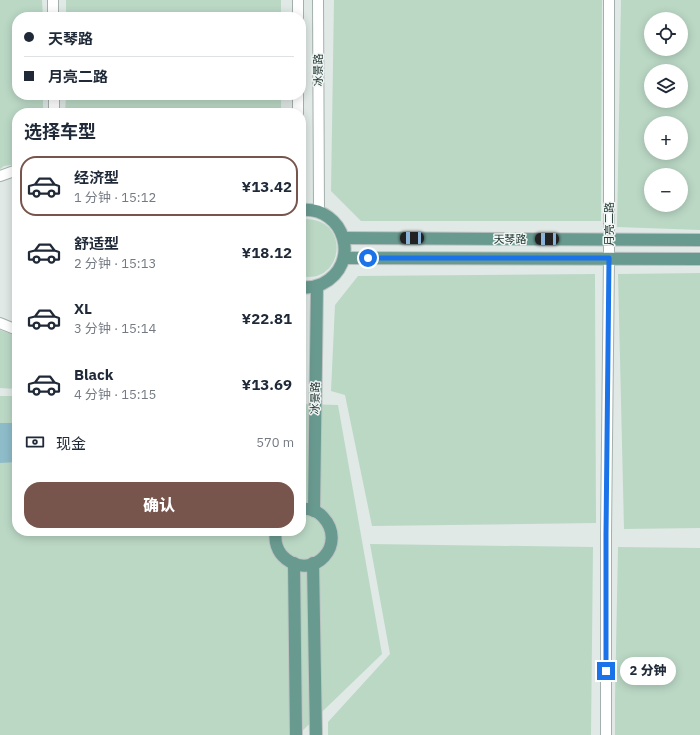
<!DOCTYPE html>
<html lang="zh">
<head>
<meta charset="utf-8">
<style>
	:root { --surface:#fff; --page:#f6f6f7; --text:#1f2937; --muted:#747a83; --line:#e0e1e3; --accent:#77554c }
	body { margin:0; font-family:"IBM Plex Sans","Noto Sans SC",sans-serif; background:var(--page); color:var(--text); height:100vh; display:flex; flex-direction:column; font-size:15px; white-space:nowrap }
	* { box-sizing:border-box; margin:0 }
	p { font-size:13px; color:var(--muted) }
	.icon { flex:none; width:22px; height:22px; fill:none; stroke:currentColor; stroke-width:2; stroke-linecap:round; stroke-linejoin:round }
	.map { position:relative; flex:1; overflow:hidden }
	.details { position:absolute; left:12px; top:108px; width:294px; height:428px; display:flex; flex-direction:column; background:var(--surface); border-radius:16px; box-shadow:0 2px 10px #0003 }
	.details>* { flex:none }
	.guide { position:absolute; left:12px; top:12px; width:294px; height:88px; border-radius:16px; box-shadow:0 2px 10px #0003; display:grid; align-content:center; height:88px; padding:0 12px; background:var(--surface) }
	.tools { position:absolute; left:644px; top:12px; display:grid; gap:8px }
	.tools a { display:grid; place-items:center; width:44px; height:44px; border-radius:50%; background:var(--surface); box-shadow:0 2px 10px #0003; font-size:20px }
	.end { position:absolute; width:18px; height:18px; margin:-9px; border:5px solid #1a73e8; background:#fff; box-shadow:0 0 0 2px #fff }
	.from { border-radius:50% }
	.bubble { position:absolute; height:28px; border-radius:14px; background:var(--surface); box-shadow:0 2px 10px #0003; font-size:13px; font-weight:800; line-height:28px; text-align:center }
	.car { position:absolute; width:12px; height:24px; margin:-12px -6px; border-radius:5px; box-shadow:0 0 3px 1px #0007; background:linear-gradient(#222 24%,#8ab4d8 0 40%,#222 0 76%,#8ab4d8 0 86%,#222 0) }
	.guide b { display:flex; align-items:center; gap:14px; height:38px; font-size:15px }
	.guide b+b { border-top:1px solid var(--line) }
	.guide i { width:10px; height:10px; background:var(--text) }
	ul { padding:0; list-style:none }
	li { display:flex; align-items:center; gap:12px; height:60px; margin:0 8px 6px; padding:0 4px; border:2px solid transparent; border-radius:16px }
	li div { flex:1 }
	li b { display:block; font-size:15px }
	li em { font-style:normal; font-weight:800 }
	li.current { border-color:var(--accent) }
	li>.icon { width:36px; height:36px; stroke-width:1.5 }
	h2 { padding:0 12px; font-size:18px; line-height:48px }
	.pay { display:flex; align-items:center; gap:10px; height:44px; padding:0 12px; font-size:15px }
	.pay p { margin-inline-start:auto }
	.primary-button { display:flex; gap:8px; margin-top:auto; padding:8px 12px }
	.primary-button a { flex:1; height:46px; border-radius:16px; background:var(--accent); color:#fff; font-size:16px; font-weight:800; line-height:46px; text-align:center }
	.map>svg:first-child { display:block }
	.green { fill:#bbd8c5; fill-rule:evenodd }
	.water { fill:#8ebcc9 }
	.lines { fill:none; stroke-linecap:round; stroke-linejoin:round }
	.minor-casing { stroke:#a4b0ad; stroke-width:12 }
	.major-casing { stroke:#bdc3c2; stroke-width:14 }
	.minor { stroke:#fff; stroke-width:10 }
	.major { stroke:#699a90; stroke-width:12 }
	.route { stroke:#1a73e8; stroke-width:5 }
	.labels { text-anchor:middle; stroke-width:3; stroke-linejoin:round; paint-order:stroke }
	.street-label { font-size:11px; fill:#233833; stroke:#f0f6f4 }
</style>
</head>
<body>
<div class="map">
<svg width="700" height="735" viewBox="0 0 700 735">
	<rect width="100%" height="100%" fill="#e0e9e6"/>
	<!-- green -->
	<g class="green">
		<polygon points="0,0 42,0 43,17 17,17 17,95 43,95 43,113 17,113 17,164 4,166 0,169"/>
		<rect x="66" y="0" width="215" height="17"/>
		<polygon points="334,0 602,0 601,221 361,221 331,191"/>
		<path d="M621,0H700V230L617,227ZM651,19H681V49H651ZM651,71H681V101H651ZM651,123H681V153H651ZM651,175H681V205H651Z"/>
		<polygon points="66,95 281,95 281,113 65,113"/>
		<path d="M303,219C353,217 343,286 301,276V220Z"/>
		<polygon points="700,273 700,528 624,529 618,274"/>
		<polygon points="595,274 596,523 372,526 345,395 331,391 335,305 358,276"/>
		<polygon points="0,330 17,336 17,389 0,388"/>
		<polygon points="0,396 17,396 17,531 301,531 301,404 338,405 382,654 298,735 0,735"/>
		<polygon points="370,544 593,547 591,735 328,735 328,722 390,654"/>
		<polygon points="618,547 700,548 700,735 615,735 615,699"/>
	</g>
	<!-- water -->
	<polygon class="water" points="0,423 17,423 17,462 0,463"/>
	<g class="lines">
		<defs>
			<g id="minor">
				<polyline points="53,0 53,17"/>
				<polyline points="298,0 298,17"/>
				<polyline points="318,0 319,211"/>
				<polyline points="54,95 54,113"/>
				<polyline points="298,95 298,113"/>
				<polyline points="0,176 17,170"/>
				<polyline points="0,323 17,330"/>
				<polyline points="606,735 606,534 609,258 609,0"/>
			</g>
			<g id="major">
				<path d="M301,210C345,206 362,264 322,284C315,287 308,288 301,287"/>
				<polyline points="344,238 700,240"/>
				<polyline points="344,258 700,259"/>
				<polyline points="314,511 317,286"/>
				<path d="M276,531C274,541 277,552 286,559C314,581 348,544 323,517C318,511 309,508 301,509"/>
				<polyline points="294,563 296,735"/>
				<polyline points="313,563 316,735"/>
			</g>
		</defs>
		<!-- minor casing -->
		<use href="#minor" class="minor-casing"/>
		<!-- major casing -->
		<use href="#major" class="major-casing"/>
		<!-- minor -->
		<use href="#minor" class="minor"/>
		<!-- major -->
		<use href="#major" class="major"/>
	</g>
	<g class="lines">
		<!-- route -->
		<polyline class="route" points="368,258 609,258 606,534 606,671"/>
	</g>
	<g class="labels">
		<!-- street labels -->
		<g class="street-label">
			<text transform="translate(318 70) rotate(-90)" y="4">冰景路</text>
			<text transform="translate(609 224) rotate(-90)" y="4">月亮二路</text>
			<text x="510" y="243">天琴路</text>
			<text transform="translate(315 398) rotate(-89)" y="4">冰景路</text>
		</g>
	</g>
</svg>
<div class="tools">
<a><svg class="icon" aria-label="locate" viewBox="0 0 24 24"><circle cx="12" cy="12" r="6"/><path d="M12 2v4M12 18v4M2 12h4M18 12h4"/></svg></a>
<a><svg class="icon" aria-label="layers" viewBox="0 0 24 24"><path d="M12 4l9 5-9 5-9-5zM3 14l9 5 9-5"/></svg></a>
<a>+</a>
<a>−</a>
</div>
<i class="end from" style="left:368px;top:258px"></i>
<i class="end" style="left:606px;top:671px"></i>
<div class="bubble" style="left:620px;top:657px;width:56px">2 分钟</div>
<i class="car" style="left:412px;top:238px;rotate:270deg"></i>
<i class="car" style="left:547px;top:239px;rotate:270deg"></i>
<div class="guide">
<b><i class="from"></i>天琴路</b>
<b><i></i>月亮二路</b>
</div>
<section class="details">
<h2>选择车型</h2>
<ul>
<li class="current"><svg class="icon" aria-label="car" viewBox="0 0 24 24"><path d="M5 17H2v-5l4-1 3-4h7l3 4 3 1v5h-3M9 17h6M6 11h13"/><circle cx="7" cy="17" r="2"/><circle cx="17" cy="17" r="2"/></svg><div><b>经济型</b><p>1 分钟 · 15:12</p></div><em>¥13.42</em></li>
<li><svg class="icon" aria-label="car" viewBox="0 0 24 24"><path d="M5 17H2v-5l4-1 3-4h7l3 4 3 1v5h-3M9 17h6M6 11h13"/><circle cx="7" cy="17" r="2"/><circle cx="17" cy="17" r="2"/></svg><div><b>舒适型</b><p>2 分钟 · 15:13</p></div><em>¥18.12</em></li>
<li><svg class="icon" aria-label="car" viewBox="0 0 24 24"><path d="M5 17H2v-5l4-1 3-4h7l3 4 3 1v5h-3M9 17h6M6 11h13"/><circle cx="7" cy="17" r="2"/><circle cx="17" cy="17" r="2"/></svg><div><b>XL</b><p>3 分钟 · 15:14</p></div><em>¥22.81</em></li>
<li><svg class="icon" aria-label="car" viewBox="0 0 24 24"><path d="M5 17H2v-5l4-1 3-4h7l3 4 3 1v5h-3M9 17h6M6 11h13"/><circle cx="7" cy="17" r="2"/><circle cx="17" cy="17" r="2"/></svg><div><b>Black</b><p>4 分钟 · 15:15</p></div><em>¥13.69</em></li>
</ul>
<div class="pay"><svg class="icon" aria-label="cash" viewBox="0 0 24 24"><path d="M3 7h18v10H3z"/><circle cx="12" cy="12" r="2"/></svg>现金<p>570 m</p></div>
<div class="primary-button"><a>确认</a></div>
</section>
</div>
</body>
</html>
